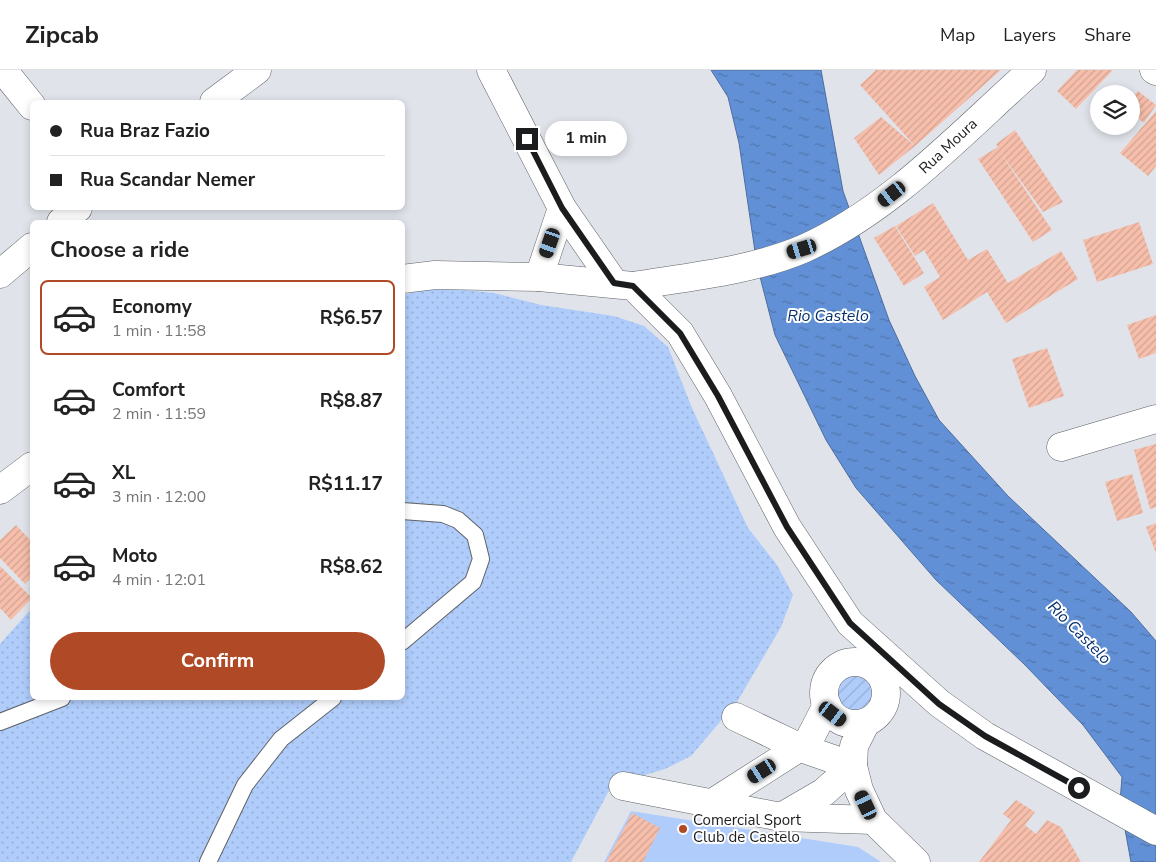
<!DOCTYPE html>
<html lang="en">
<head>
<meta charset="utf-8">
<style>
	:root { --surface:#fff; --page:#f6f6f6; --text:#222; --muted:#767676; --line:#e0e0e0; --accent:#b04925 }
	body { margin:0; font-family:"Nunito Sans",sans-serif; background:var(--page); color:var(--text); height:100vh; display:flex; flex-direction:column; font-size:19px; white-space:nowrap }
	* { box-sizing:border-box; margin:0 }
	p { font-size:16px; color:var(--muted) }
	.icon { flex:none; width:28px; height:28px; fill:none; stroke:currentColor; stroke-width:2; stroke-linecap:round; stroke-linejoin:round }
	.map { position:relative; flex:1; overflow:hidden }
	.side { position:absolute; left:30px; top:150px; width:375px; height:480px; display:flex; flex-direction:column; background:var(--surface); border-radius:8px; box-shadow:0 2px 8px #0003 }
	.side>* { flex:none }
	.guide { position:absolute; left:30px; top:30px; width:375px; height:110px; border-radius:8px; box-shadow:0 2px 8px #0003; display:grid; align-content:center; height:110px; padding:0 20px; background:var(--surface) }
	.buttons { position:absolute; left:1090px; top:15px; display:grid; gap:10px }
	.buttons a { display:grid; place-items:center; width:50px; height:50px; border-radius:50%; background:var(--surface); box-shadow:0 2px 8px #0003; font-size:25px }
	.end { position:absolute; width:22px; height:22px; margin:-11px; border:6px solid #1b1c1e; background:#fff; box-shadow:0 0 0 2px #fff }
	.from { border-radius:50% }
	.bubble { position:absolute; height:35px; border-radius:18px; background:var(--surface); box-shadow:0 2px 8px #0003; font-size:16px; font-weight:700; line-height:35px; text-align:center }
	.car { position:absolute; width:15px; height:30px; margin:-15px -8px; border-radius:6px; box-shadow:0 0 4px 1px #0007; background:linear-gradient(#222 24%,#8ab4d8 0 40%,#222 0 76%,#8ab4d8 0 86%,#222 0) }
	.guide b { display:flex; align-items:center; gap:18px; height:48px; font-size:19px }
	.guide b+b { border-top:1px solid var(--line) }
	.guide i { width:12px; height:12px; background:var(--text) }
	ul { padding:0; list-style:none }
	li { display:flex; align-items:center; gap:15px; height:75px; margin:0 10px 8px; padding:0 10px; border:2px solid transparent; border-radius:8px }
	li div { flex:1 }
	li b { display:block; font-size:19px }
	li em { font-style:normal; font-weight:700 }
	li.active { border-color:var(--accent) }
	li>.icon { width:45px; height:45px; stroke-width:1.5 }
	h2 { padding:0 20px; font-size:22px; line-height:60px }
	.button { display:flex; gap:10px; margin-top:auto; padding:10px 20px }
	.button a { flex:1; height:58px; border-radius:30px; background:var(--accent); color:#fff; font-size:20px; font-weight:700; line-height:58px; text-align:center }
	header { display:flex; align-items:center; gap:30px; box-sizing:border-box; height:70px; padding:0 25px; background:var(--surface); border-bottom:1px solid var(--line) }
	header strong { font-size:24px }
	nav { display:flex; gap:28px; margin-inline-start:auto; font-size:18px }
	.map>svg:first-child { display:block }
	.grass { fill:url(#grass-dots) }
	.garden { fill:url(#garden-furrows) }
	.pitch { fill:#afccfa }
	.water { fill:url(#water-ripples); stroke:#4d6d9f }
	.building { fill:url(#building-hatch) }
	.lines { fill:none; stroke-linecap:round; stroke-linejoin:round }
	.service-casing { stroke:#5e6267; stroke-width:18 }
	.minor-casing { stroke:#5e6267; stroke-width:29 }
	.tertiary-casing { stroke:#5e6267; stroke-width:29 }
	.secondary-casing { stroke:#5e6267; stroke-width:29 }
	.service { stroke:#fff; stroke-width:16 }
	.minor { stroke:#fff; stroke-width:28 }
	.tertiary { stroke:#fff; stroke-width:28 }
	.secondary { stroke:#fff; stroke-width:28 }
	.route { stroke:#1b1c1e; stroke-width:6 }
	.poi-dot { fill:#b04925; stroke:#fff; stroke-width:2 }
	.labels { text-anchor:middle; stroke-width:4; stroke-linejoin:round; paint-order:stroke }
	.street-label { font-size:15px; fill:#1b1c1e; stroke:#fff }
	.poi-label { font-size:15px; fill:#1b1c1e; stroke:#fff; text-anchor:start }
	.water-label { font-size:16px; font-style:italic; fill:#05306e; stroke:#fff }
</style>
</head>
<body>
<header>
<strong>Zipcab</strong>
<nav><a>Map</a><a>Layers</a><a>Share</a></nav>
</header>
<div class="map">
<svg width="1156" height="792" viewBox="0 0 1156 792">
	<defs>
		<pattern id="grass-dots" width="8" height="8" patternUnits="userSpaceOnUse" patternTransform="scale(1.25)"><rect width="8" height="8" fill="#afccfa"/><path d="M2 2h.1M6 6h.1" fill="none" stroke="#96afd6" stroke-width="1.8" stroke-linecap="round"/></pattern>
		<pattern id="garden-furrows" width="10" height="10" patternUnits="userSpaceOnUse" patternTransform="scale(1.25)"><rect width="10" height="10" fill="#afccfa"/><path d="M-1 1l2-2M0 10L10 0M9 11l2-2" fill="none" stroke="#96afd6"/></pattern>
		<pattern id="water-ripples" width="26" height="14" patternUnits="userSpaceOnUse" patternTransform="scale(1.25)"><rect width="26" height="14" fill="#6290d6"/><path d="M2 4q2-2 4 0t4 0M15 11q2-2 4 0t4 0" fill="none" stroke="#5075ad"/></pattern>
		<pattern id="building-hatch" width="6" height="6" patternUnits="userSpaceOnUse" patternTransform="scale(1.25)"><rect width="6" height="6" fill="#f6beab"/><path d="M-1 1l2-2M0 6l6-6M5 7l2-2" fill="none" stroke="#d2a393"/></pattern>
	</defs>
	<rect width="100%" height="100%" fill="#e0e4ea"/>
	<!-- grass -->
	<polygon class="grass" points="435,217 494,223 541,235 614,246 644,256 668,277 692,338 748,458 777,495 793,525 781,557 737,632 691,686 665,699 612,715 571,792 0,792 0,574 32,538 32,628 402,628 403,225"/>
	<!-- garden -->
	<circle class="garden" cx="855" cy="623" r="18"/>
	<!-- pitch -->
	<polygon class="pitch" points="631,741 858,777 881,792 604,792"/>
	<!-- water -->
	<polygon class="water" points="711,0 821,0 843,121 889,250 915,306 939,350 1008,426 1131,542 1156,571 1156,792 1131,792 1120,732 1122,707 1083,655 1025,595 936,510 889,456 856,418 826,370 775,265 757,195 739,73 728,27"/>
	<!-- building -->
	<g class="building">
		<polygon points="876,0 1001,0 915,76 879,105 854,68 881,47 915,76 860,15"/>
		<polygon points="1077,0 1113,0 1076,39 1057,21"/>
		<polygon points="1138,21 1156,35 1144,53 1131,42 1131,29"/>
		<polygon points="1156,41 1156,96 1148,106 1120,83"/>
		<polygon points="1015,60 1063,132 1043,142 1000,82 1052,160 1033,172 978,89 998,77 996,74"/>
		<polygon points="933,133 968,190 987,179 1008,213 1061,181 1078,209 1006,253 987,222 943,250 924,217 940,207 924,180 915,186 896,156"/>
		<polygon points="1139,152 1153,194 1097,212 1083,170"/>
		<polygon points="895,156 924,203 904,216 874,168"/>
		<polygon points="1156,245 1156,283 1139,289 1127,255"/>
		<polygon points="1047,278 1064,326 1029,338 1012,289"/>
		<polygon points="1156,374 1156,437 1150,439 1134,380"/>
		<polygon points="1132,404 1143,443 1117,451 1105,412"/>
		<polygon points="1156,453 1156,483 1146,457"/>
		<polygon points="16,455 32,472 32,507 25,514 0,488 0,470"/>
		<polygon points="0,496 32,528 11,550 0,538"/>
		<polygon points="1016,730 1035,742 1025,755 1036,764 1047,750 1061,757 1081,792 979,792 1011,750 1003,744"/>
		<polygon points="632,743 660,758 643,792 606,792"/>
	</g>
	<g class="lines">
		<defs>
			<g id="service">
				<polyline points="402,441 443,444 458,450 475,465 481,489 473,512 402,572"/>
				<polyline points="0,652 62,628"/>
				<polyline points="208,792 245,715 281,669 333,628"/>
			</g>
			<g id="minor">
				<polyline points="3,0 32,36"/>
				<polyline points="491,0 562,138 614,213"/>
				<polyline points="214,32 257,0"/>
				<polyline points="61,152 78,138"/>
				<polyline points="0,204 32,177"/>
				<polyline points="539,207 562,138"/>
				<polyline points="1061,377 1156,349"/>
				<circle cx="855" cy="623" r="31"/>
				<polyline points="866,652 854,676 853,696 859,720 873,750 916,792"/>
				<polyline points="623,716 781,747 824,722 853,696 801,678 736,647"/>
				<polyline points="714,732 808,672 827,635"/>
				<polyline points="781,747 873,750"/>
			</g>
			<path id="tertiary" d="M633,216C688,207 751,201 803,179C891,140 961,63 1032,0"/>
			<g id="secondary">
				<polyline points="1154,0 1156,1"/>
				<polyline points="402,209 435,205 539,207 633,216 680,263 718,326 787,457 850,553 939,633 985,666 1156,761"/>
				<polyline points="0,420 32,396"/>
			</g>
		</defs>
		<!-- service casing -->
		<use href="#service" class="service-casing"/>
		<!-- minor casing -->
		<use href="#minor" class="minor-casing"/>
		<!-- tertiary casing -->
		<use href="#tertiary" class="tertiary-casing"/>
		<!-- secondary casing -->
		<use href="#secondary" class="secondary-casing"/>
		<!-- service -->
		<use href="#service" class="service"/>
		<!-- minor -->
		<use href="#minor" class="minor"/>
		<!-- tertiary -->
		<use href="#tertiary" class="tertiary"/>
		<!-- secondary -->
		<use href="#secondary" class="secondary"/>
	</g>
	<g class="lines">
		<!-- route -->
		<polyline class="route" points="527,69 562,138 614,213 633,216 680,263 718,326 787,457 850,553 939,634 985,666 1079,718"/>
	</g>
	<!-- markers -->
	<circle class="poi-dot" cx="683" cy="759" r="5"/>
	<g class="labels">
		<!-- street labels -->
		<g class="street-label">
			<text transform="translate(948 76) rotate(-43)" y="5">Rua Moura</text>
		</g>
		<!-- poi labels -->
		<g class="poi-label">
			<text x="693" y="755">Comercial Sport<tspan x="693" dy="17">Club de Castelo</tspan></text>
		</g>
		<!-- water labels -->
		<g class="water-label">
			<text x="828" y="251">Rio Castelo</text>
			<text transform="translate(1080 562) rotate(45)" y="6">Rio Castelo</text>
		</g>
	</g>
</svg>
<div class="buttons">
<a><svg class="icon" aria-label="layers" viewBox="0 0 24 24"><path d="M12 4l9 5-9 5-9-5zM3 14l9 5 9-5"/></svg></a>
</div>
<i class="end from" style="left:1079px;top:718px"></i>
<i class="end" style="left:527px;top:69px"></i>
<div class="bubble" style="left:545px;top:51px;width:82px">1 min</div>
<i class="car" style="left:892px;top:124px;rotate:232deg"></i>
<i class="car" style="left:550px;top:173px;rotate:199deg"></i>
<i class="car" style="left:802px;top:179px;rotate:253deg"></i>
<i class="car" style="left:833px;top:644px;rotate:127deg"></i>
<i class="car" style="left:762px;top:701px;rotate:237deg"></i>
<i class="car" style="left:866px;top:735px;rotate:335deg"></i>
<div class="guide">
<b><i class="from"></i>Rua Braz Fazio</b>
<b><i></i>Rua Scandar Nemer</b>
</div>
<section class="side">
<h2>Choose a ride</h2>
<ul>
<li class="active"><svg class="icon" aria-label="car" viewBox="0 0 24 24"><path d="M5 17H2v-5l4-1 3-4h7l3 4 3 1v5h-3M9 17h6M6 11h13"/><circle cx="7" cy="17" r="2"/><circle cx="17" cy="17" r="2"/></svg><div><b>Economy</b><p>1 min · 11:58</p></div><em>R$6.57</em></li>
<li><svg class="icon" aria-label="car" viewBox="0 0 24 24"><path d="M5 17H2v-5l4-1 3-4h7l3 4 3 1v5h-3M9 17h6M6 11h13"/><circle cx="7" cy="17" r="2"/><circle cx="17" cy="17" r="2"/></svg><div><b>Comfort</b><p>2 min · 11:59</p></div><em>R$8.87</em></li>
<li><svg class="icon" aria-label="car" viewBox="0 0 24 24"><path d="M5 17H2v-5l4-1 3-4h7l3 4 3 1v5h-3M9 17h6M6 11h13"/><circle cx="7" cy="17" r="2"/><circle cx="17" cy="17" r="2"/></svg><div><b>XL</b><p>3 min · 12:00</p></div><em>R$11.17</em></li>
<li><svg class="icon" aria-label="car" viewBox="0 0 24 24"><path d="M5 17H2v-5l4-1 3-4h7l3 4 3 1v5h-3M9 17h6M6 11h13"/><circle cx="7" cy="17" r="2"/><circle cx="17" cy="17" r="2"/></svg><div><b>Moto</b><p>4 min · 12:01</p></div><em>R$8.62</em></li>
</ul>
<div class="button"><a>Confirm</a></div>
</section>
</div>
</body>
</html>
